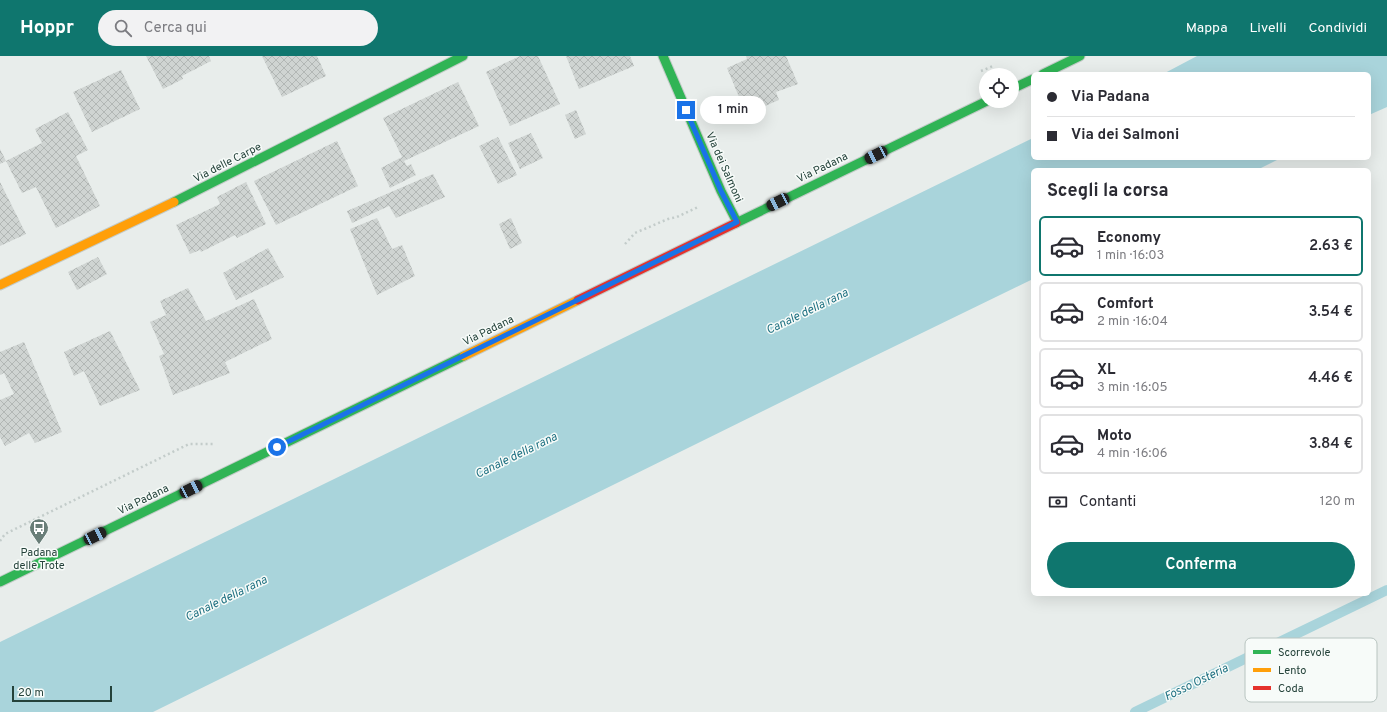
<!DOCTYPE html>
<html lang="it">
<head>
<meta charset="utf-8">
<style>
	:root { --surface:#fff; --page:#f2f2f3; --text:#2b2b33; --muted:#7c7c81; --line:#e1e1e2; --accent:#0f766e }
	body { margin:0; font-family:Overpass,sans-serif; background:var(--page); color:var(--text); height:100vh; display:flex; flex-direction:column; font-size:15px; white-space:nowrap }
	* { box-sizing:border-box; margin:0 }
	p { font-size:13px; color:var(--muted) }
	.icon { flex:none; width:22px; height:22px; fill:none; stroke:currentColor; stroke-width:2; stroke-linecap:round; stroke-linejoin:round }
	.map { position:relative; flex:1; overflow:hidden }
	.side { position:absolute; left:1031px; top:112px; width:340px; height:428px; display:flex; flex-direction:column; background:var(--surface); border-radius:6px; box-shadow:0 4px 16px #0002 }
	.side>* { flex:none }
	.banner { position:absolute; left:1031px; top:16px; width:340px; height:88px; border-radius:6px; box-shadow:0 4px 16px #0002; display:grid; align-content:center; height:88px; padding:0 16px; background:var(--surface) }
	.controls { position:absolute; left:979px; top:12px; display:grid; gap:8px }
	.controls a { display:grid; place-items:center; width:40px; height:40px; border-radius:50%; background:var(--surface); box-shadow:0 4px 16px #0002; font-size:20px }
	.scale { position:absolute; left:12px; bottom:10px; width:100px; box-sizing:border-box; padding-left:4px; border:2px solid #24423a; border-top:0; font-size:11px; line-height:14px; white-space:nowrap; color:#24423a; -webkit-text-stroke:3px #f7fbf9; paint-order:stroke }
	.end { position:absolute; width:18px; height:18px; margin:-9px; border:5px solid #1a73e8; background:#fff; box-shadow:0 0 0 2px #fff }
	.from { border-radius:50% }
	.bubble { position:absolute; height:28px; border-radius:14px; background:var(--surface); box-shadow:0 4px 16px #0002; font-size:13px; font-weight:600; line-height:28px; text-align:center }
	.car { position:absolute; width:12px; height:24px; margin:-12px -6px; border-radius:5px; box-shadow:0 0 3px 1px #0007; background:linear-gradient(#222 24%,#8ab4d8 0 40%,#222 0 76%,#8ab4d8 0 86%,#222 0) }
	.banner b { display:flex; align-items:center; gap:14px; height:38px; font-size:15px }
	.banner b+b { border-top:1px solid var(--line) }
	.banner i { width:10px; height:10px; background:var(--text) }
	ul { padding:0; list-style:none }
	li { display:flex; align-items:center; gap:12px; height:60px; margin:0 8px 6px; padding:0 8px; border:2px solid var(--line); border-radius:6px }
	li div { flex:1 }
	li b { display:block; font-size:15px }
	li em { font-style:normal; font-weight:600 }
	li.on { border-color:var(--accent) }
	li>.icon { width:36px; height:36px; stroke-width:1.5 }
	h2 { padding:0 16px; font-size:18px; line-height:48px }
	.pay { display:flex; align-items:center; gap:10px; height:44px; padding:0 16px; font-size:15px }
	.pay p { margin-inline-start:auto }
	.action { display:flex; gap:8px; margin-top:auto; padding:8px 16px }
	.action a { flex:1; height:46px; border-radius:24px; background:var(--accent); color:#fff; font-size:16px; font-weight:600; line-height:46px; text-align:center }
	header { display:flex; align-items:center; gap:24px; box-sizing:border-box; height:56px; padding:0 20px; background:var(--accent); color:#fff }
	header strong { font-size:19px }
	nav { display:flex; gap:22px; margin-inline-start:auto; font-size:14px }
	.search { width:280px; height:36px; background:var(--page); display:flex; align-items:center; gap:10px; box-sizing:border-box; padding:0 14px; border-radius:22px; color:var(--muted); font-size:15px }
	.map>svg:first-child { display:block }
	.water { fill:#a9d4db }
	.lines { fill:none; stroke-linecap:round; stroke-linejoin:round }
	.stream { stroke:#a9d4db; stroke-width:10 }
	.building { fill:url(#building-cross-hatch) }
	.fast-casing { stroke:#c3cbc8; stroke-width:11 }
	.slow-casing { stroke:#c3cbc8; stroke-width:11 }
	.jam-casing { stroke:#c3cbc8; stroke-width:11 }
	.path { stroke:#c3ccca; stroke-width:2.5; stroke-dasharray:2 3; stroke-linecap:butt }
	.fast { stroke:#30b455; stroke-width:9 }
	.slow { stroke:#ff9f0a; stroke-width:9 }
	.jam { stroke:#e5322d; stroke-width:9 }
	.route { stroke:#1a73e8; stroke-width:5 }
	.labels { text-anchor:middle; stroke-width:3; stroke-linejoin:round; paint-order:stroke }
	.street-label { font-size:11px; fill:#24423a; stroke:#f7fbf9 }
	.poi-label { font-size:11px; fill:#24423a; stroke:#f7fbf9 }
	.water-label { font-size:12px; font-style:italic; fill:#1c6f80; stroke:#f7fbf9 }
	.key { fill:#f7fbf9; stroke:#b8c4c0; stroke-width:1 }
	.key-label { font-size:11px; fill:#24423a }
</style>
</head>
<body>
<header>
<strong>Hoppr</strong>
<div class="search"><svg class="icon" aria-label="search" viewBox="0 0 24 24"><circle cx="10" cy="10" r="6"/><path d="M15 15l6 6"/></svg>Cerca qui</div>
<nav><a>Mappa</a><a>Livelli</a><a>Condividi</a></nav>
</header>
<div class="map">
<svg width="1387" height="656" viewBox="0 0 1387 656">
	<defs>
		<pattern id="building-cross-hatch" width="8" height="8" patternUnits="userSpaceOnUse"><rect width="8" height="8" fill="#cfd4d2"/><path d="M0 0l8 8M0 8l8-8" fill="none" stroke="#b2b7b5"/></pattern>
	</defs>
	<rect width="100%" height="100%" fill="#e8edeb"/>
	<!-- water -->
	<g class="water">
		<polygon points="1197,0 1387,0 1387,51 1369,59 1369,18 1163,18"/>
		<polygon points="1033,82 1033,102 1281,102 1257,114 1033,114 1033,223 852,311 153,656 0,656 0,586"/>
	</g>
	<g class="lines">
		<!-- stream -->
		<polyline class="stream" points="1135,656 1387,534"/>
	</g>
	<!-- building -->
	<g class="building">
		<polygon points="146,0 209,0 211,5 182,20 183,23 163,33"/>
		<polygon points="262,0 317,0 326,20 282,41"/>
		<polygon points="520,0 538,0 560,48 510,70 486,16"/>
		<polygon points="566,0 630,0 634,10 579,33"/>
		<polygon points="746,0 786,0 798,28 776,36 779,44 746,58 727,12 747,3"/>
		<polygon points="121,14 140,53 92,76 73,36"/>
		<polygon points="458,26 479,70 404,105 407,110 411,108 416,119 390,132 381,112 402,101 383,62"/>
		<polygon points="576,54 586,78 575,83 565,59"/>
		<polygon points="68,56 88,94 76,100 100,150 56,172 36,131 22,137 6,105 42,87 35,73"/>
		<polygon points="531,77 543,102 520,113 508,87"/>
		<polygon points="498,81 517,119 498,128 479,90"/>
		<polygon points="337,85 358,130 276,169 254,125"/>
		<polygon points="0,93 6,105 0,108"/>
		<polygon points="433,118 445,141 396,162 389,150 352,167 347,155"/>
		<polygon points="0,126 26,178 0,190"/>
		<polygon points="246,126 266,168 237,182 235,179 201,196 200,194 190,198 176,169 220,148 217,141"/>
		<polygon points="377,162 392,193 402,189 415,220 377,239 350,173"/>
		<polygon points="511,162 522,187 510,193 499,168"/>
		<polygon points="268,192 284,221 236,244 223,217"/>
		<polygon points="98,201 107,218 77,234 68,216"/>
		<polygon points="188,232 206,265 254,243 272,283 225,306 230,317 173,339 159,300 164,298 150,266 166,259 160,245"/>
		<polygon points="110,275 140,334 100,350 84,315 74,320 64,296"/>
		<polygon points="24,286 62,376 35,387 29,377 5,390 0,381 0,344 14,338 4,317 0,319 0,296"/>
	</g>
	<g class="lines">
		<defs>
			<g id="fast">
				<polyline points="663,0 721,135 737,166"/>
				<polyline points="1043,18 1080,0"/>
				<polyline points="1012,33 1033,23"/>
				<polyline points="174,146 463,0"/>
				<polyline points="736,167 987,45"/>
				<polyline points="0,526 464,300"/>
			</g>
			<g id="slow">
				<polyline points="0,229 174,146"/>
				<polyline points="464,300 578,244"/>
			</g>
			<polyline id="jam" points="578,244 736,167"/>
		</defs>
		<!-- fast casing -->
		<use href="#fast" class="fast-casing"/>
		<!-- slow casing -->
		<use href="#slow" class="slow-casing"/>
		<!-- jam casing -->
		<use href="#jam" class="jam-casing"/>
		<!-- path -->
		<g class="path">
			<polyline points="981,15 993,10"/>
			<polyline points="625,188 635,177 668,163 677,161 698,151"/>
			<polyline points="0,485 5,478 189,388 215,388"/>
		</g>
		<!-- fast -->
		<use href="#fast" class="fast"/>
		<!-- slow -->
		<use href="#slow" class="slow"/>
		<!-- jam -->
		<use href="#jam" class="jam"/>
	</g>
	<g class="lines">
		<!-- route -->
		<polyline class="route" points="277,391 737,166 721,135 686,54"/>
	</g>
	<!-- icons -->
	<defs>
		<symbol id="bus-pin" viewBox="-11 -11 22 30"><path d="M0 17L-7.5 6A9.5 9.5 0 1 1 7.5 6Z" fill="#697e78" stroke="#f7fbf9"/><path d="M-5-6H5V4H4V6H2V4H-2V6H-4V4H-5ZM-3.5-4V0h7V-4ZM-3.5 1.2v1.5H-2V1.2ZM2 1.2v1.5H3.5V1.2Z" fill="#fff"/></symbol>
	</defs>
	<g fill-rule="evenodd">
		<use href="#bus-pin" x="28" y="461" width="22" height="30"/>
	</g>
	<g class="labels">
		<!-- street labels -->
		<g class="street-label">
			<text transform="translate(227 106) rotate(-27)" y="4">Via delle Carpe</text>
			<text transform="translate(725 111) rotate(66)" y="4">Via dei Salmoni</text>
			<text transform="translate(822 111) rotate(-26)" y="4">Via Padana</text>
			<text transform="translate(488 274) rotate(-26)" y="4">Via Padana</text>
			<text transform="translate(143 443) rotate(-26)" y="4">Via Padana</text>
		</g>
		<!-- poi labels -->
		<g class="poi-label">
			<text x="39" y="500">Padana<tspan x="39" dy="13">delle Trote</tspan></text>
		</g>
		<!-- water labels -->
		<g class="water-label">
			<text transform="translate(807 255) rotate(-26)" y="4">Canale della rana</text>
			<text transform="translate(516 399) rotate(-26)" y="4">Canale della rana</text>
			<text transform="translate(226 542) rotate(-26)" y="4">Canale della rana</text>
			<text transform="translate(1196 626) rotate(-26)" y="4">Fosso Osteria</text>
		</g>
	</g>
	<!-- legend -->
	<rect x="1245" y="582" width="132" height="64" rx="6" class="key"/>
	<rect x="1253" y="594" width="18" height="4" fill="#30b455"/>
	<rect x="1253" y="612" width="18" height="4" fill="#ff9f0a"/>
	<rect x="1253" y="630" width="18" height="4" fill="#e5322d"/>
	<g class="key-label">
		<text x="1278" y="600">Scorrevole</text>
		<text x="1278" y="618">Lento</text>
		<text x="1278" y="636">Coda</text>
	</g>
</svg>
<div class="controls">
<a><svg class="icon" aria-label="locate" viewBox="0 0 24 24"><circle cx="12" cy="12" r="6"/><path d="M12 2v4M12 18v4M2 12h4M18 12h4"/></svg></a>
</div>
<div class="scale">20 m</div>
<i class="end from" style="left:277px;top:391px"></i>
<i class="end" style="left:686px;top:54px"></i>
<div class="bubble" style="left:700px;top:40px;width:66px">1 min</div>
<i class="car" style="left:876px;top:99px;rotate:244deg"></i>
<i class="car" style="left:778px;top:146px;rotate:244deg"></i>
<i class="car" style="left:191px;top:433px;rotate:64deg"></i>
<i class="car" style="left:95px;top:480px;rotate:64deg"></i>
<div class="banner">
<b><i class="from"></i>Via Padana</b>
<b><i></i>Via dei Salmoni</b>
</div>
<section class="side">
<h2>Scegli la corsa</h2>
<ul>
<li class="on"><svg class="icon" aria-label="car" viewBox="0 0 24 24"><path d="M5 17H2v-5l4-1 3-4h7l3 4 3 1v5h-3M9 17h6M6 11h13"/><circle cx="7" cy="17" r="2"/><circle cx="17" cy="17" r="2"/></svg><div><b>Economy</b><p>1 min · 16:03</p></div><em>2.63 €</em></li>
<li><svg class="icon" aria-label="car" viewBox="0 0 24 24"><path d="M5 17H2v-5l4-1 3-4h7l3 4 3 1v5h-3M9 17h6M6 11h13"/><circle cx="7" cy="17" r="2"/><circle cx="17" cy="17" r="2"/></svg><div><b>Comfort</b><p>2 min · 16:04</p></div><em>3.54 €</em></li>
<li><svg class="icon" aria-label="car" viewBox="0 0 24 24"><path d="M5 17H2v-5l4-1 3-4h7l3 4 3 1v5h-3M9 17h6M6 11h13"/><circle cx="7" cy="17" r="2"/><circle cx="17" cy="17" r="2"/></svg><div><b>XL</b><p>3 min · 16:05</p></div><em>4.46 €</em></li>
<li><svg class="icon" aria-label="car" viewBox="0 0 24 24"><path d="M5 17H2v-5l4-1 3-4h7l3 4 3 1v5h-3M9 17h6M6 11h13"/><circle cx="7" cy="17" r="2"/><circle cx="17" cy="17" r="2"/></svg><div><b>Moto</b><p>4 min · 16:06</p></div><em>3.84 €</em></li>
</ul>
<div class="pay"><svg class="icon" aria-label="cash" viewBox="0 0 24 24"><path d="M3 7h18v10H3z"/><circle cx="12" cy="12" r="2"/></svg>Contanti<p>120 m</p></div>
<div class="action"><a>Conferma</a></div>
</section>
</div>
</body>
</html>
